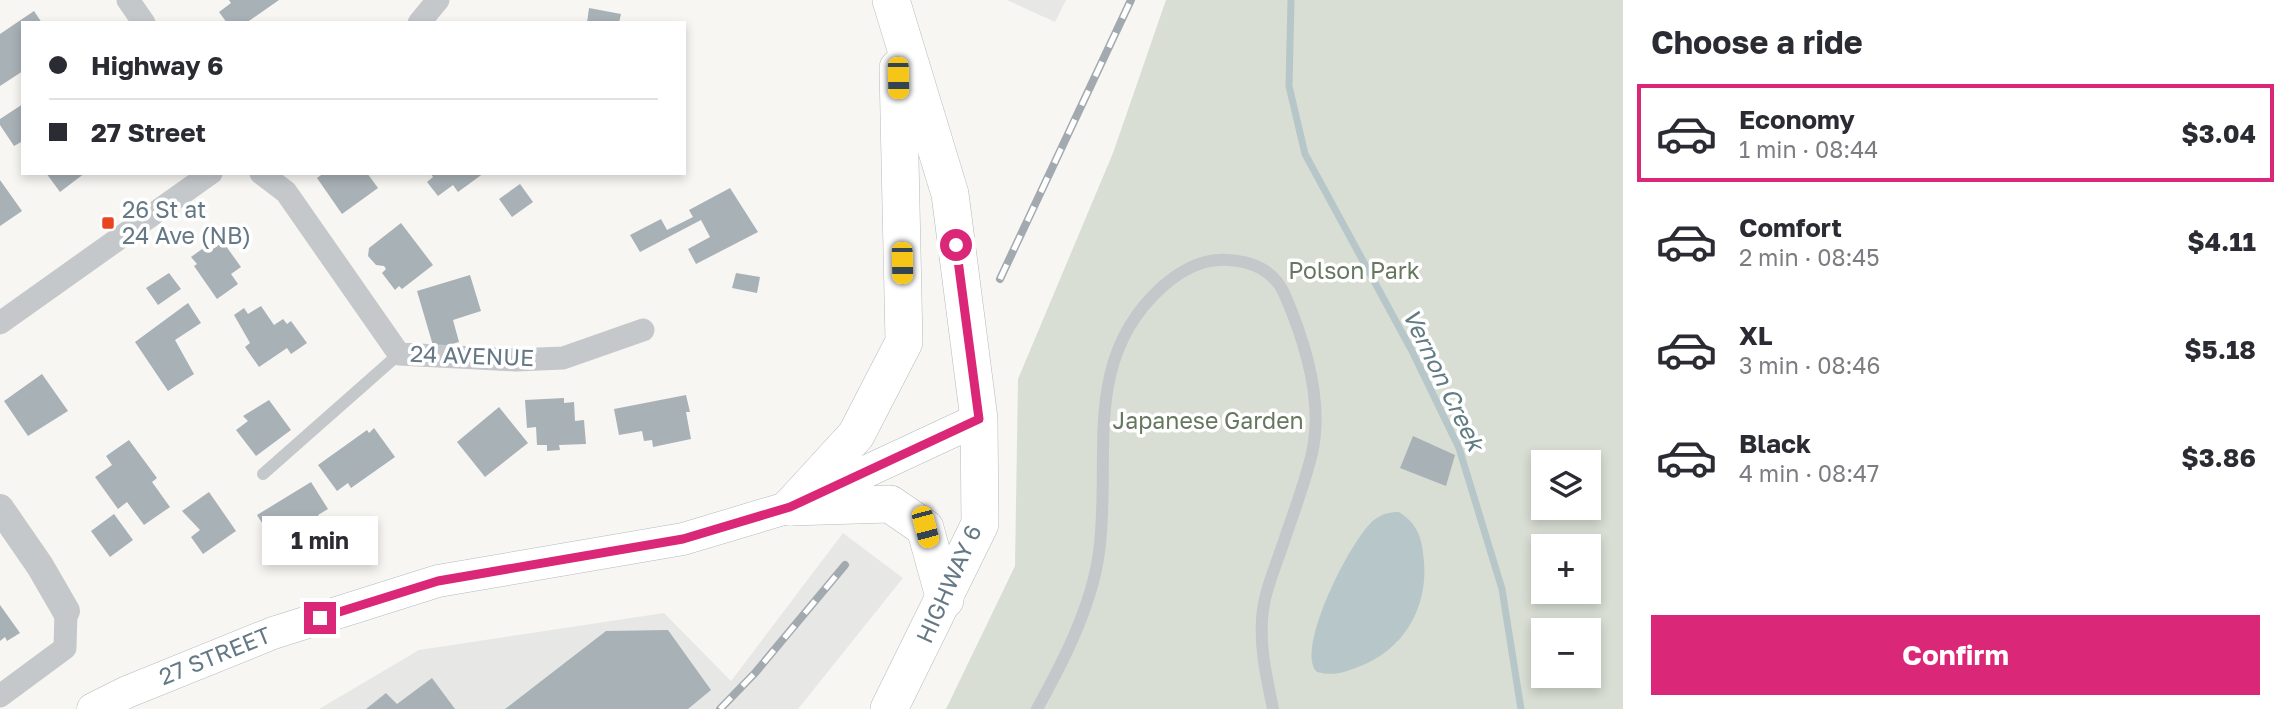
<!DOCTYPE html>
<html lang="en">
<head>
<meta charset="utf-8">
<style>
	:root { --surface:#fff; --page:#f7f7f7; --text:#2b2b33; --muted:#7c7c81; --line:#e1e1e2; --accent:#db2777 }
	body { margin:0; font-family:"Golos Text",sans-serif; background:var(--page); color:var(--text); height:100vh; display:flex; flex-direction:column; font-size:26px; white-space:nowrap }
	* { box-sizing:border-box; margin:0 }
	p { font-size:23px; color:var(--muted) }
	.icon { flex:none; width:38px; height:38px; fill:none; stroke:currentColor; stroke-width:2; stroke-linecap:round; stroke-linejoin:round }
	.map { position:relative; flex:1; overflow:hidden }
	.panel { display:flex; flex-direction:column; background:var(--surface); width:665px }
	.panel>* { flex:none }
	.top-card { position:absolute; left:21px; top:21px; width:665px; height:154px; border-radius:0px; box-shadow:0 4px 10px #0003; display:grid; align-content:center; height:154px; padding:0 28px; background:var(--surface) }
	.buttons { position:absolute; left:1531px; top:450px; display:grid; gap:14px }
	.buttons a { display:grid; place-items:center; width:70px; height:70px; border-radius:0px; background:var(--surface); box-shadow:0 4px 10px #0003; font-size:35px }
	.end { position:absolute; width:32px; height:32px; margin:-16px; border:9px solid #db2777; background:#fff; box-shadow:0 0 0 4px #fff }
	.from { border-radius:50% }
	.bubble { position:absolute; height:49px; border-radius:0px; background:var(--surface); box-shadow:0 4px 10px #0003; font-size:23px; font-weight:700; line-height:49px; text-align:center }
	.car { position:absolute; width:21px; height:42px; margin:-21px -10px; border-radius:9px; box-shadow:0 0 5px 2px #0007; background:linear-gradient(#f5c518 24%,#345 0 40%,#f5c518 0 76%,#345 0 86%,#f5c518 0) }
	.top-card b { display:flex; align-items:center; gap:24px; height:66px; font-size:26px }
	.top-card b+b { border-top:2px solid var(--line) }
	.top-card i { width:18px; height:18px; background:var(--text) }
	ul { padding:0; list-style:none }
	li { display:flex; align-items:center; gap:21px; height:98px; margin:0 14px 10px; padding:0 14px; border:4px solid transparent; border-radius:0px }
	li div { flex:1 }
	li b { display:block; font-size:26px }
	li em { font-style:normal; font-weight:700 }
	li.current { border-color:var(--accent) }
	li>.icon { width:63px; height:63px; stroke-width:1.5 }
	h2 { padding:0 28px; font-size:32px; line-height:84px }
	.primary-button { display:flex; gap:14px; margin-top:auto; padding:14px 28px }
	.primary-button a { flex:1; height:80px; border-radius:0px; background:var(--accent); color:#fff; font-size:28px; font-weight:700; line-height:80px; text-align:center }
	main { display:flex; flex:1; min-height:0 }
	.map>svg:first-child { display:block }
	.built { fill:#e7e8e6 }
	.green { fill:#d8ded4; fill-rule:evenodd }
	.water { fill:#b7c6c8 }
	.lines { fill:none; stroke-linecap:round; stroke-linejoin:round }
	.stream { stroke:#b7c6c8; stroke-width:7 }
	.building { fill:#a8b1b6 }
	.secondary-casing { stroke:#b4babe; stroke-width:33 }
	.primary-casing { stroke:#b5babd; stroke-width:38 }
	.service { stroke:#c4c8cb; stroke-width:12 }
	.minor { stroke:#c4c8cb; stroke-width:23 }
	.tertiary { stroke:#c4c8cb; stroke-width:28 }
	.secondary { stroke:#fff; stroke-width:32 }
	.primary { stroke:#fff; stroke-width:37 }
	.rail-casing { stroke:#a2aaaf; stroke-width:8 }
	.rail { stroke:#fff; stroke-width:5; stroke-dasharray:16; stroke-linecap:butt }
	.route { stroke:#db2777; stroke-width:9 }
	.poi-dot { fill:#ea441f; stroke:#fff; stroke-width:2.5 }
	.labels { text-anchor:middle; stroke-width:7; stroke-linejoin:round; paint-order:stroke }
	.poi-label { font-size:23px; fill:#647885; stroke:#fff; text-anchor:start }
	.park-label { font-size:23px; fill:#66775f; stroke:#fff }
	.street-label { font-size:23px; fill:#647885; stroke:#fff }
	.water-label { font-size:24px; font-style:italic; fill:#607b82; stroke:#fff }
</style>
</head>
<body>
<main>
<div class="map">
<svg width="1623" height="709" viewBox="0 0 1623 709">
	<rect width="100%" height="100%" fill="#f7f6f3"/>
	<!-- built -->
	<g class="built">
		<polygon points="1007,0 1066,0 1055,22"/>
		<polygon points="843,533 903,578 798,709 319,709 419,650 664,613 731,681"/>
	</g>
	<!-- green -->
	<path class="green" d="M1166,0H1623V709H946L1015,566L1018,379L1113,153ZM1544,462H1589V508H1544ZM1544,546H1589V592H1544ZM1544,630H1589V676H1544Z"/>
	<!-- water -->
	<path class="water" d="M1399,512C1419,525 1422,539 1424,562C1428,608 1403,651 1358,667C1343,673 1333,676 1317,672C1294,650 1352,537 1374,520C1382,514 1389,512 1399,512Z"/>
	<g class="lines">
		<!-- stream -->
		<polyline class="stream" points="1291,0 1289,86 1305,154 1412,351 1459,448 1502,589 1521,709"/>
	</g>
	<!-- building -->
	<g class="building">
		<polygon points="229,0 279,0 246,23 227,23 219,12 231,3"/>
		<polygon points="589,8 621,14 619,23 587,23"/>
		<polygon points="34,11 42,23 23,23 23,71 0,86 0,34"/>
		<polygon points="23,104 23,141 14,146 0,125 0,119"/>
		<polygon points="46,173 85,173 60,192"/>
		<polygon points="324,173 367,173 378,188 342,214 317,178"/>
		<polygon points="430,173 484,173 458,192 453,185 438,196 427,182 433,177"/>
		<polygon points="0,180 22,211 0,226"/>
		<polygon points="520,184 533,202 512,217 499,199"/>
		<polygon points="730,188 758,232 696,264 688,249 710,237 701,220 640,252 630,235 661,219 667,230 693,217 689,210"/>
		<polygon points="401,223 433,265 402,289 399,286 395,290 382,273 386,269 384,266 376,265 368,256 369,248"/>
		<polygon points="223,242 241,267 231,274 238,284 217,299 194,266 197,264 191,257 209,244 213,249"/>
		<polygon points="169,273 181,289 158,305 146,288"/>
		<polygon points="736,273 760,277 757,293 732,288"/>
		<polygon points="470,275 481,311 453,320 459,342 434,349 417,291"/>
		<polygon points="188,303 201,323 175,340 194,374 168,391 135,342"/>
		<polygon points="261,306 274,325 283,319 287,324 291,321 307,343 291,354 287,348 259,367 245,347 250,343 234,315 244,308 248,314"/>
		<polygon points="42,374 68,411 28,436 4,401"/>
		<polygon points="686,395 690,412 686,412 691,439 653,447 652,440 644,441 642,431 619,435 614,409"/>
		<polygon points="564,398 564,403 574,402 575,421 584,420 586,444 559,445 560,450 547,451 547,445 537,445 536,427 527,428 525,400"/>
		<polygon points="269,400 291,430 256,456 236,430 248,421 243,416"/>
		<polygon points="499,407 528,443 485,477 457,442"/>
		<polygon points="374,428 395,457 351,488 348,483 337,491 318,465 367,430 369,433"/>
		<polygon points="1413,436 1455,455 1446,486 1400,468"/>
		<polygon points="129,440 157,478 152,482 170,507 144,525 127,502 118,509 95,477 112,465 106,456"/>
		<polygon points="311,482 328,509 318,515 322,521 278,548 257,515"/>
		<polygon points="209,492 236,531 203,554 191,537 200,530 182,511"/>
		<polygon points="114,514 133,540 110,557 91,531"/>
		<polygon points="0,605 20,633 7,641 5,637 0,641"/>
		<polygon points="668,630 711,690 688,709 505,709 606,631"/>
		<polygon points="432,678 455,709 366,709 386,693 397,704"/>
	</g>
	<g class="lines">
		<defs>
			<polyline id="secondary" points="93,709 127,692 273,633 438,581 683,539 790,507 979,419"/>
			<g id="primary">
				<polyline points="790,507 856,435 904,342 898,68"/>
				<polyline points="790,507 890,504 925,528 945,600"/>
				<polyline points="889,709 980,524 979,419 950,194 891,0"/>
			</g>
		</defs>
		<!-- secondary casing -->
		<use href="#secondary" class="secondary-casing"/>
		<!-- primary casing -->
		<use href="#primary" class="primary-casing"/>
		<!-- service -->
		<g class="service">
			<polyline points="263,474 399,354"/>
			<path d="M1037,709C1063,662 1092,606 1099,552C1112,457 1080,361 1162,287C1180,271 1202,258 1228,260C1252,261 1274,271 1284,293C1305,341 1324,400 1312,453C1305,483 1293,514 1283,544C1275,568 1263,595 1262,620C1260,651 1267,679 1273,709"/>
		</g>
		<!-- minor -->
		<g class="minor">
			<polyline points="128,0 144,23"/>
			<polyline points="419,23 438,0"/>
			<polyline points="261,173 286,192 399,354 516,360 563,358 643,330"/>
			<polyline points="0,323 211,173"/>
			<polyline points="0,696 65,648 66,611"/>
		</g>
		<!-- tertiary -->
		<polyline class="tertiary" points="0,508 40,566 66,611"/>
		<!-- secondary -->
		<use href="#secondary" class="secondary"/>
		<!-- primary -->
		<use href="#primary" class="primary"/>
		<defs>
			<g id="rail">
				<polyline points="1000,279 1131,0"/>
				<polyline points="720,709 755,673 845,565"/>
			</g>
		</defs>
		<!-- rail casing -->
		<use href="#rail" class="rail-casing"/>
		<!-- rail -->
		<use href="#rail" class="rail"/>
	</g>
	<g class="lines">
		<!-- route -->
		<polyline class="route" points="320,618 438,581 683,539 790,507 979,419 956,245"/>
	</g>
	<!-- markers -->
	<rect class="poi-dot" x="101" y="216" width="14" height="14" rx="3.5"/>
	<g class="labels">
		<!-- poi labels -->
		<g class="poi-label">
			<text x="122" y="218">26 St at<tspan x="122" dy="26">24 Ave (NB)</tspan></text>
		</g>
		<!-- park labels -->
		<g class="park-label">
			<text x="1354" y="279">Polson Park</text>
			<text x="1208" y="429">Japanese Garden</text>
		</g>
		<!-- street labels -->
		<g class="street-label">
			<text transform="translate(472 356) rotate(2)" y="8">24 AVENUE</text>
			<text transform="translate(949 584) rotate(-66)" y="8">HIGHWAY 6</text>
			<text transform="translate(215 656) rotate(-22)" y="8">27 STREET</text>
		</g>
		<!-- water labels -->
		<g class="water-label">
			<text transform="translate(1443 380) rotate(64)" y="8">Vernon Creek</text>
		</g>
	</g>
</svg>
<div class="buttons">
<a><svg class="icon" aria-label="layers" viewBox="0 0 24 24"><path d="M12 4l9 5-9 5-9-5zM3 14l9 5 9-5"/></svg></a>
<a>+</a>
<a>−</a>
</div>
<i class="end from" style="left:956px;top:245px"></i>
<i class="end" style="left:320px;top:618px"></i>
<div class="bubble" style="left:262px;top:516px;width:116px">1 min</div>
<i class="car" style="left:898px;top:78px;rotate:179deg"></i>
<i class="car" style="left:902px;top:263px;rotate:179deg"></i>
<i class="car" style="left:925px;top:527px;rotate:165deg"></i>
<div class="top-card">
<b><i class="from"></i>Highway 6</b>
<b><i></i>27 Street</b>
</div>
</div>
<section class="panel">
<h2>Choose a ride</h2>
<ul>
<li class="current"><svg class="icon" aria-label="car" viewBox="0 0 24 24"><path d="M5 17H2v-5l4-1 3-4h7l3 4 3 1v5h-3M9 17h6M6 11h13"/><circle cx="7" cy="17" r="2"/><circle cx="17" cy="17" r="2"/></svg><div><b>Economy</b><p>1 min · 08:44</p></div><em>$3.04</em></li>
<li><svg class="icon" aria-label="car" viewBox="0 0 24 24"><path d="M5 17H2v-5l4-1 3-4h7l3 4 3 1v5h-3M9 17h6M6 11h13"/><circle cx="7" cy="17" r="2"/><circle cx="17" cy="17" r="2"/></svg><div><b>Comfort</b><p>2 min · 08:45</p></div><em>$4.11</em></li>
<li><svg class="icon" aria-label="car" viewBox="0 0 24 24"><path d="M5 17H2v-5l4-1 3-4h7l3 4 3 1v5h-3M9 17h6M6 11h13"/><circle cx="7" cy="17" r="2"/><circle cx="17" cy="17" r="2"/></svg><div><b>XL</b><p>3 min · 08:46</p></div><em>$5.18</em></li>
<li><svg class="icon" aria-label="car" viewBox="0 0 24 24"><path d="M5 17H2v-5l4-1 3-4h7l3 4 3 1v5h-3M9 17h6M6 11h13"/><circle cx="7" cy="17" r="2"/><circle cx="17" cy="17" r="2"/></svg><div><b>Black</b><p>4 min · 08:47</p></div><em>$3.86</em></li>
</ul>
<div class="primary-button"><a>Confirm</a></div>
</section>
</main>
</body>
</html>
